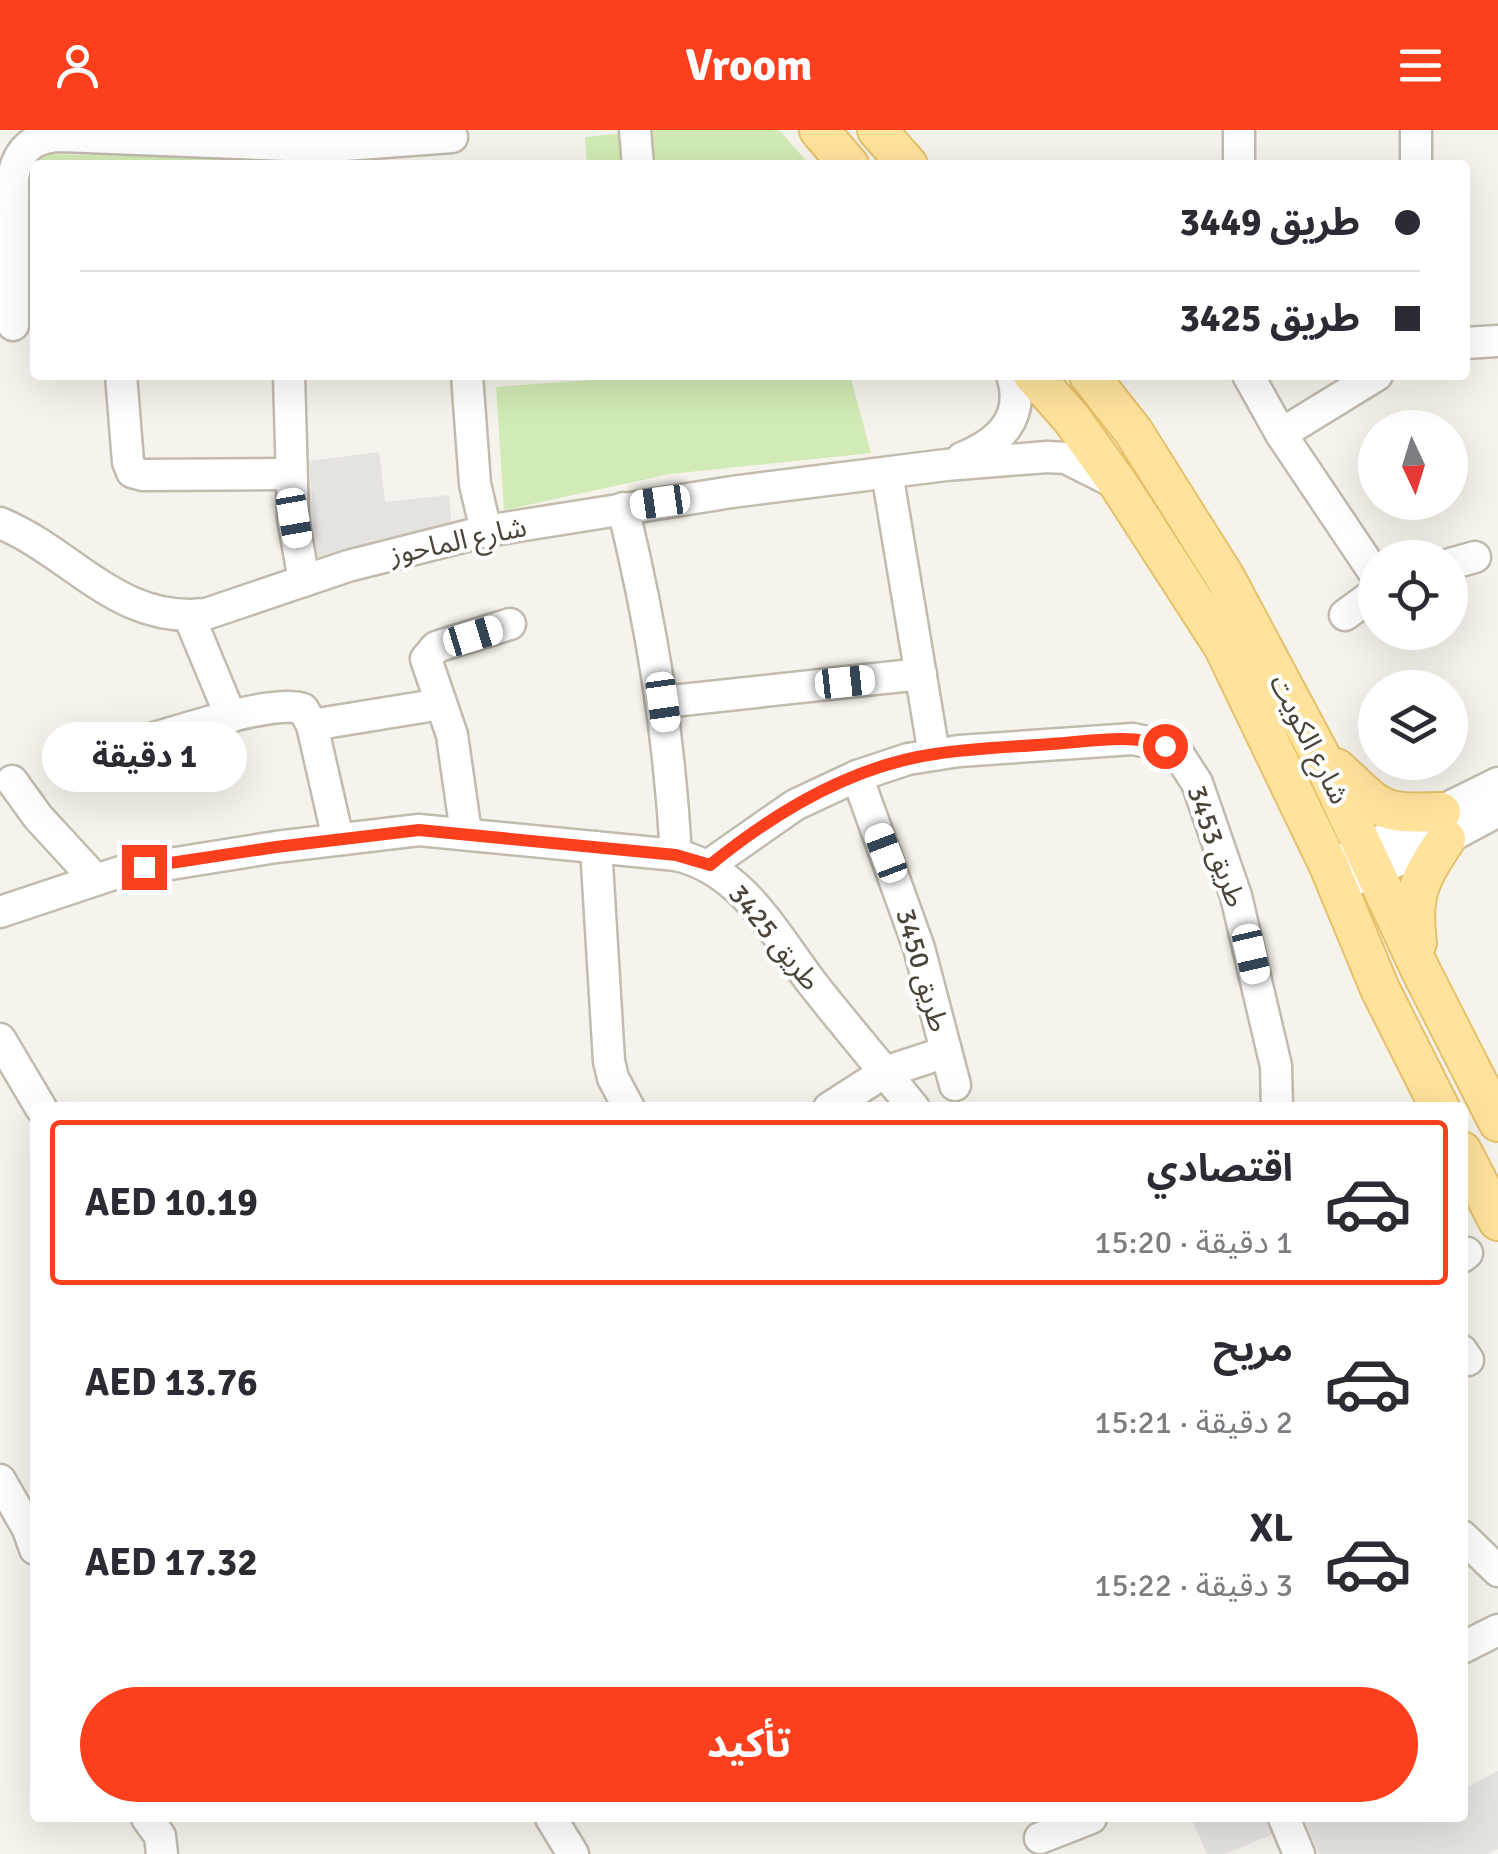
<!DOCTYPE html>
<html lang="ar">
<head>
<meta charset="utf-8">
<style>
	:root { --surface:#fff; --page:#f7f7f7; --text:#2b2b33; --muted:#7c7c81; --line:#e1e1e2; --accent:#fc3f1d }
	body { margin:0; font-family:Signika,"Noto Sans Arabic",sans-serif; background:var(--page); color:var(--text); direction:rtl; height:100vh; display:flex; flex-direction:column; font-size:38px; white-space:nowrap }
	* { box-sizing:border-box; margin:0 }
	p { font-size:32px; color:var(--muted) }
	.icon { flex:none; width:55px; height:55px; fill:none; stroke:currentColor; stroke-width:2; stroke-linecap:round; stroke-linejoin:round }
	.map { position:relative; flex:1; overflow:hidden; direction:ltr }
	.details { position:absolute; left:30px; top:972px; width:1438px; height:720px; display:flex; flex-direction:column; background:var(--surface); border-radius:10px; box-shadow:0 10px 40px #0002; direction:rtl }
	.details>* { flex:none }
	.top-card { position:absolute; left:30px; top:30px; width:1440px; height:220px; border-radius:10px; box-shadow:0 10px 40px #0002; direction:rtl; display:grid; align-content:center; height:220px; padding:0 50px; background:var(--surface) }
	.needle { width:65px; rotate:176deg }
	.controls { position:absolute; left:1358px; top:280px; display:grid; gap:20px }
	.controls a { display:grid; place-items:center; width:110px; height:110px; border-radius:50%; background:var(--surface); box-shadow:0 10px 40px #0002; font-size:50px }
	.end { position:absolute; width:45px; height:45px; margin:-22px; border:12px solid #fc3f1d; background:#fff; box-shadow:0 0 0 5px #fff }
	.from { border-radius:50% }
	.bubble { position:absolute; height:70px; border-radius:35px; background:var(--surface); box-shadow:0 10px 40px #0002; font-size:32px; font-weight:700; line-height:70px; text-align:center; direction:rtl }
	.car { position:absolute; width:30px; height:60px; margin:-30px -15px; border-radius:12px; box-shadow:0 0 8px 2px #0007; background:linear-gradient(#fff 24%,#345 0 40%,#fff 0 76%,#345 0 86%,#fff 0) }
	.top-card b { display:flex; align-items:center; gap:35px; height:95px; font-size:38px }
	.top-card b+b { border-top:2px solid var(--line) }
	.top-card i { width:25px; height:25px; background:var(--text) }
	ul { padding:18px 0 0; list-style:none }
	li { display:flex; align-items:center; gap:30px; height:165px; margin:0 20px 15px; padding:0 30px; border:5px solid transparent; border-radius:10px }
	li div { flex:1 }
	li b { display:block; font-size:38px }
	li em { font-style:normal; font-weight:700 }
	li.on { border-color:var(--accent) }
	li>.icon { width:90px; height:90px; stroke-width:1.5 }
	.cta { display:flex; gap:20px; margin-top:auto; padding:20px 50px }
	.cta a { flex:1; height:115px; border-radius:60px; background:var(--accent); color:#fff; font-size:40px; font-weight:700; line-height:115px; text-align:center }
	header { display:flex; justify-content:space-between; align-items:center; height:130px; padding:0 50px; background:var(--accent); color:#fff; font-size:45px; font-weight:700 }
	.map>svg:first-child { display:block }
	.green { fill:#d2eab5 }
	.parking { fill:#e5e3e0 }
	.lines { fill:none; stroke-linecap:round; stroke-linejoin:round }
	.minor-casing { stroke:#c2bbae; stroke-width:35 }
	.major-casing { stroke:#e6c16a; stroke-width:42 }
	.minor { stroke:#fff; stroke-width:30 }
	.major { stroke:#ffe39c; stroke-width:38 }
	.route { stroke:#fc3f1d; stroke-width:12 }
	.labels { text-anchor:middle; stroke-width:8; stroke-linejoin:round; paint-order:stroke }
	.street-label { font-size:28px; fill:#4b4439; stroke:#fff }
</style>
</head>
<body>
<header><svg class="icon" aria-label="menu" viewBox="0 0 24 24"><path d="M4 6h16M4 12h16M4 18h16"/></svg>Vroom<svg class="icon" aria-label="person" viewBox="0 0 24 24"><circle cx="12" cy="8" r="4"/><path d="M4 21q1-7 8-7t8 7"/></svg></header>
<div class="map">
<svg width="1498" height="1724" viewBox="0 0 1498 1724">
	<rect width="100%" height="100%" fill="#f6f3ec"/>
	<!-- green -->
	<g class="green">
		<polygon points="655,0 779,0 810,35 587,35 585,7"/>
		<polygon points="41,24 228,28 246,30 254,35 35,35 35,177 28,172 31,31"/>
		<polygon points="602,245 850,245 871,323 670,344 504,380 496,257 602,249"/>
	</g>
	<!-- parking -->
	<g class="parking">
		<polygon points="379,322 385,372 449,365 452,397 317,431 309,331"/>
		<polygon points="1498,1641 1498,1719 1487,1724 1319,1724 1304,1688 1462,1688 1463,1659"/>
		<polygon points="1191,1688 1266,1688 1273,1704 1226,1724 1207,1724"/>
	</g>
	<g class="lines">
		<defs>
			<g id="minor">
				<polyline points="635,0 638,35"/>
				<polyline points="1239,0 1239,35"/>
				<polyline points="1416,0 1416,35"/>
				<path d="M13,195V47C18,19 34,6 62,6L287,15H345L452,7"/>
				<polyline points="1465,213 1498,211"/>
				<polyline points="121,245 128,332 132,342 143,345 291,344"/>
				<polyline points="289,245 293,388 304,451"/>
				<polyline points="467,245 475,354 486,401"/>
				<polyline points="1248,245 1281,304 1375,444"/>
				<polyline points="1281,304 1377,245"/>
				<path d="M962,328C999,313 1026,288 1012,245"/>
				<polyline points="887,343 934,624"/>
				<path d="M623,378C652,497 669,602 676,725"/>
				<path d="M0,393C73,423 118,494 206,484L348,436L486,401L732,362L946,335L1047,327L1066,328L1118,354"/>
				<polyline points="1450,434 1475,427"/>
				<polyline points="1345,485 1375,463"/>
				<polyline points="189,486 231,587"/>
				<polyline points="663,572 921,544"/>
				<polyline points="312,595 441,574"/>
				<path d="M144,611C177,602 274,568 303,579L312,595L338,709"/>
				<polyline points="857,646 919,818 955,955"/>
				<polyline points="12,651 38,687 95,749"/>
				<polyline points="466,703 452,605 426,529 436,517 510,494"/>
				<polyline points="596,717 609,931 613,948 629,978"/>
				<polyline points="1344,729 1498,653"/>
				<polyline points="709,735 795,675 857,646 908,629 959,621 1133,609 1165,616 1179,625 1197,653 1236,766 1276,936 1277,978"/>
				<polyline points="1357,749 1446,709 1498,681"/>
				<path d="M0,782L120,742L276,717L419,700L676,725C742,740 774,803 812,853C845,895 880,936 914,978"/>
				<polyline points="0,909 41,978"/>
				<polyline points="829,978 885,942 946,922"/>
				<polyline points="1462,1127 1467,1123"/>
				<polyline points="1462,1221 1468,1230"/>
				<polyline points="0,1350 28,1399 35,1419"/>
				<polyline points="1462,1406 1498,1441"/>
				<polyline points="1462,1518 1498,1500"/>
				<polyline points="147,1688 160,1706 162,1724"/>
				<polyline points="551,1688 573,1724"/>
				<polyline points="1284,1688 1299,1724"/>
				<polyline points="1040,1708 1091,1688"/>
			</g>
			<g id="major">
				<polyline points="819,0 849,35"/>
				<polyline points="877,0 908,35"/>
				<polyline points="1033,245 1071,288 1119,355 1223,516 1329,736 1380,859 1440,978"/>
				<polyline points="1089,245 1133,301 1225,447 1320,625 1421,841 1498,992"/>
				<path d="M1336,638C1381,678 1376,685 1441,682"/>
				<path d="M1417,813C1411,764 1419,750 1446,709"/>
				<polyline points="1462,1021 1498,1091"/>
			</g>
		</defs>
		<!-- minor casing -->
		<use href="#minor" class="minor-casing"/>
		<!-- major casing -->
		<use href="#major" class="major-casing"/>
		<!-- minor -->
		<use href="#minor" class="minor"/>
		<!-- major -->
		<use href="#major" class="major"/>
	</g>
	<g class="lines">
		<!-- route -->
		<path class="route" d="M144,737L276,717L419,700L676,725L710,735C775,682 851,636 935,624C973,618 1013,617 1051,614C1088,612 1130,603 1165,616"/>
	</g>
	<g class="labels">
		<!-- street labels -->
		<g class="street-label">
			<text transform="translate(458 410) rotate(-12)" y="10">شارع الماحوز</text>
			<text transform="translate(1310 609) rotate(63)" y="10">شارع الكويت</text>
			<text transform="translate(1217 716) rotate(71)" y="10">طريق 3453</text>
			<text transform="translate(775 807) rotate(51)" y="10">طريق 3425</text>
			<text transform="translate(923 840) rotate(74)" y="10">طريق 3450</text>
		</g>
	</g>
</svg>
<div class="controls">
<a><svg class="needle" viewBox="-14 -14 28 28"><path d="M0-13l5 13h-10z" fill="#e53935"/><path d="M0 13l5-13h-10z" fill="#7c7c81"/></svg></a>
<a><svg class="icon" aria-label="locate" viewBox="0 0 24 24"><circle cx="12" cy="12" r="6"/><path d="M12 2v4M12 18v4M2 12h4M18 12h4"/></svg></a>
<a><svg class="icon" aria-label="layers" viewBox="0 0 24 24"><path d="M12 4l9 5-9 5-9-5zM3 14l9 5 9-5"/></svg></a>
</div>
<i class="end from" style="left:1165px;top:616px"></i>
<i class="end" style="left:144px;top:737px"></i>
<div class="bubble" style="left:42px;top:592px;width:205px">1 دقيقة</div>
<i class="car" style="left:660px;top:372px;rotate:262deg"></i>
<i class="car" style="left:294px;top:388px;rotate:170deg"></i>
<i class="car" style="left:473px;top:506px;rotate:73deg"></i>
<i class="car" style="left:845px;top:552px;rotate:84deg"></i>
<i class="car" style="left:663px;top:572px;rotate:172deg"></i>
<i class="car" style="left:886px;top:723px;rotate:339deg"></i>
<i class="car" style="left:1251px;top:824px;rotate:167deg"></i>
<div class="top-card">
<b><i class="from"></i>طريق 3449</b>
<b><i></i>طريق 3425</b>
</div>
<section class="details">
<ul>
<li class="on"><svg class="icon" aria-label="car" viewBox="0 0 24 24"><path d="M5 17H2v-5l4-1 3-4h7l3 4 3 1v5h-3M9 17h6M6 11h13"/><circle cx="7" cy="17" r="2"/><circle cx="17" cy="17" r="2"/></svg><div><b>اقتصادي</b><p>1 دقيقة · 15:20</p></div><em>AED 10.19</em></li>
<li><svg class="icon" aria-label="car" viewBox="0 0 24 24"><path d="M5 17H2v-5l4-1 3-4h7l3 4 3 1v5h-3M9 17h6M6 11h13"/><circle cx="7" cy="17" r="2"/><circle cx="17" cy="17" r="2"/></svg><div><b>مريح</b><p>2 دقيقة · 15:21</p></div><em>AED 13.76</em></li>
<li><svg class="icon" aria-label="car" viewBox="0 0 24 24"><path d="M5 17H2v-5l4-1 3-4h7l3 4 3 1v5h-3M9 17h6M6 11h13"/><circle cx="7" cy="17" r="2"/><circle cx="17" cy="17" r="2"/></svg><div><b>XL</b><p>3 دقيقة · 15:22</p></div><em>AED 17.32</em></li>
</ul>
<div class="cta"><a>تأكيد</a></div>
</section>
</div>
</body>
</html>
